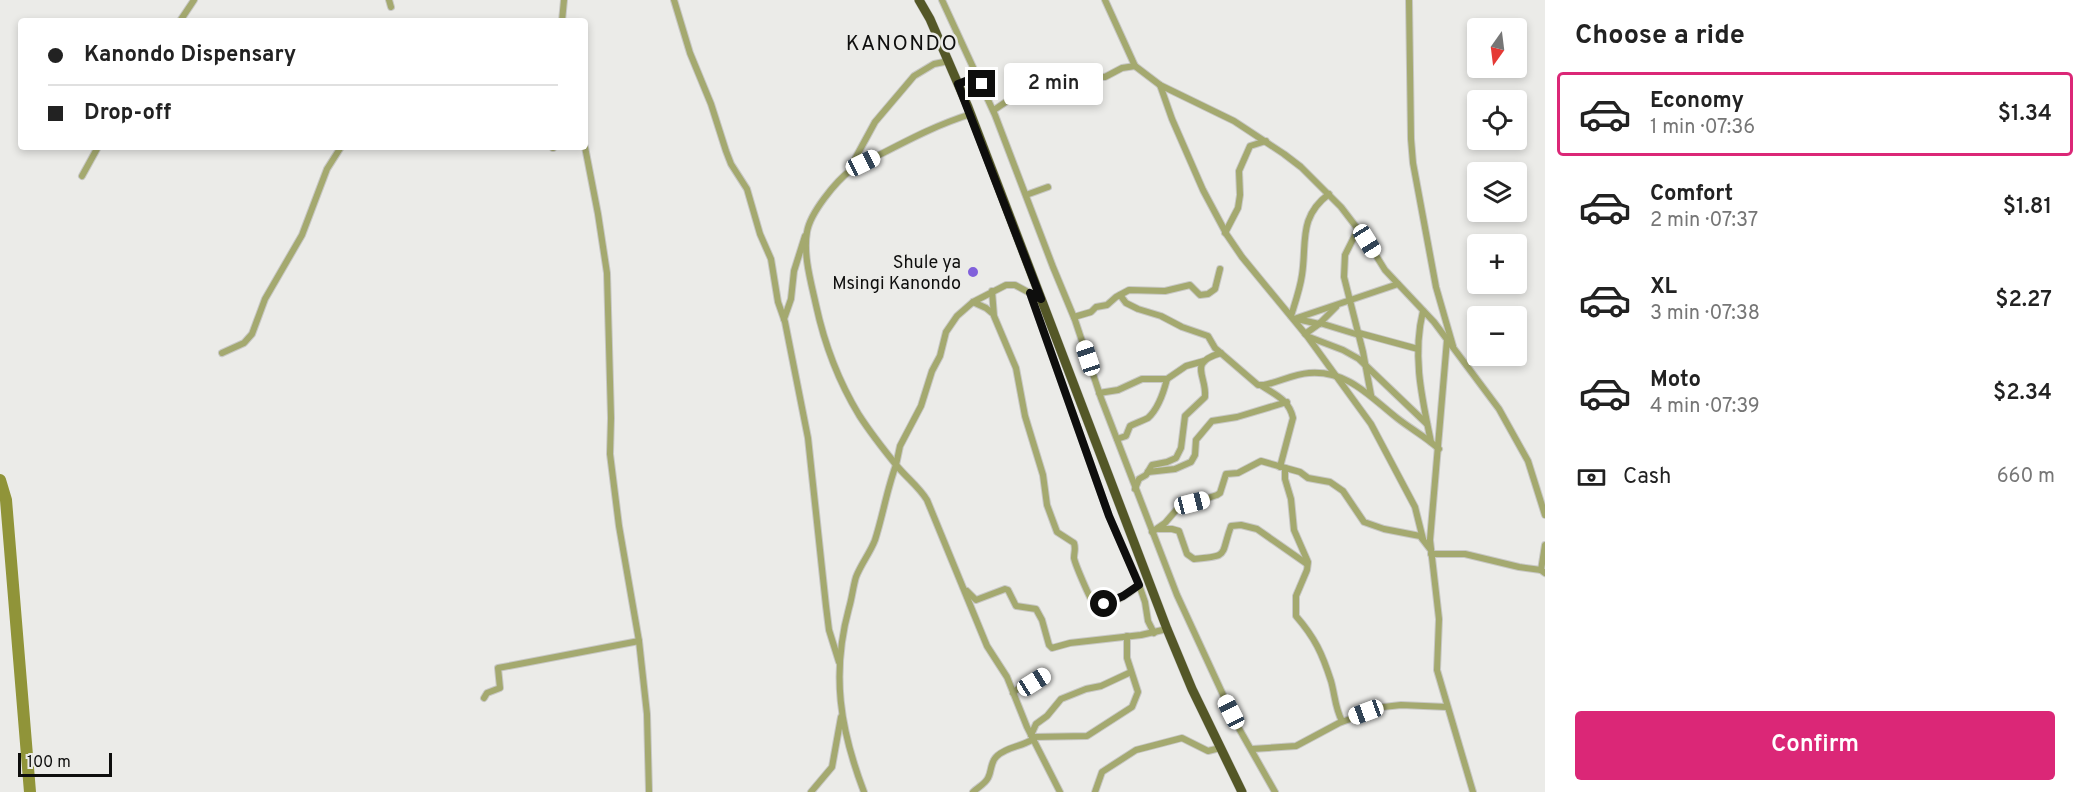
<!DOCTYPE html>
<html lang="en">
<head>
<meta charset="utf-8">
<style>
	:root { --surface:#fff; --page:#f2f2f2; --text:#222; --muted:#767676; --line:#e0e0e0; --accent:#db2777 }
	body { margin:0; font-family:Overpass,sans-serif; background:var(--page); color:var(--text); height:100vh; display:flex; flex-direction:column; font-size:22px; white-space:nowrap }
	* { box-sizing:border-box; margin:0 }
	p { font-size:20px; color:var(--muted) }
	.icon { flex:none; width:33px; height:33px; fill:none; stroke:currentColor; stroke-width:2; stroke-linecap:round; stroke-linejoin:round }
	.map { position:relative; flex:1; overflow:hidden }
	.drawer { display:flex; flex-direction:column; background:var(--surface); width:540px }
	.drawer>* { flex:none }
	.hud { position:absolute; left:18px; top:18px; width:570px; height:132px; border-radius:6px; box-shadow:0 3px 9px #0003; display:grid; align-content:center; height:132px; padding:0 30px; background:var(--surface) }
	.needle { width:39px; rotate:194deg }
	.controls { position:absolute; left:1467px; top:18px; display:grid; gap:12px }
	.controls a { display:grid; place-items:center; width:60px; height:60px; border-radius:6px; background:var(--surface); box-shadow:0 3px 9px #0003; font-size:30px }
	.scale { position:absolute; left:18px; bottom:15px; width:94px; box-sizing:border-box; padding-left:6px; border:3px solid #0e0e0d; border-top:0; font-size:16px; line-height:21px; white-space:nowrap; color:#0e0e0d; -webkit-text-stroke:4px #ebebe8; paint-order:stroke }
	.end { position:absolute; width:27px; height:27px; margin:-14px; border:8px solid #0e0e0d; background:#fff; box-shadow:0 0 0 3px #fff }
	.from { border-radius:50% }
	.bubble { position:absolute; height:42px; border-radius:6px; background:var(--surface); box-shadow:0 3px 9px #0003; font-size:20px; font-weight:600; line-height:42px; text-align:center }
	.car { position:absolute; width:18px; height:36px; margin:-18px -9px; border-radius:8px; box-shadow:0 0 4px 2px #0007; background:linear-gradient(#fff 24%,#345 0 40%,#fff 0 76%,#345 0 86%,#fff 0) }
	.hud b { display:flex; align-items:center; gap:21px; height:57px; font-size:22px }
	.hud b+b { border-top:2px solid var(--line) }
	.hud i { width:15px; height:15px; background:var(--text) }
	ul { padding:0; list-style:none }
	li { display:flex; align-items:center; gap:18px; height:84px; margin:0 12px 9px; padding:0 18px; border:3px solid transparent; border-radius:6px }
	li div { flex:1 }
	li b { display:block; font-size:22px }
	li em { font-style:normal; font-weight:600 }
	li.selected { border-color:var(--accent) }
	li>.icon { width:54px; height:54px; stroke-width:1.5 }
	h2 { padding:0 30px; font-size:27px; line-height:72px }
	.pay { display:flex; align-items:center; gap:15px; height:66px; padding:0 30px; font-size:22px }
	.pay p { margin-inline-start:auto }
	.primary-button { display:flex; gap:12px; margin-top:auto; padding:12px 30px }
	.primary-button a { flex:1; height:69px; border-radius:6px; background:var(--accent); color:#fff; font-size:24px; font-weight:600; line-height:69px; text-align:center }
	main { display:flex; flex:1; min-height:0 }
	.map>svg:first-child { display:block }
	.lines { fill:none; stroke-linecap:round; stroke-linejoin:round }
	.river { stroke:#909439; stroke-width:12 }
	.minor-casing { stroke:#c8c8c5; stroke-width:8 }
	.highway-casing { stroke:#c8c8c5; stroke-width:10 }
	.minor { stroke:#a4a96f; stroke-width:6 }
	.highway { stroke:#545727; stroke-width:9 }
	.route { stroke:#0e0e0d; stroke-width:8 }
	.poi-dot { fill:#8161db; stroke:#ebebe8; stroke-width:2 }
	.labels { text-anchor:middle; stroke-width:5; stroke-linejoin:round; paint-order:stroke }
	.poi-label { font-size:18px; fill:#0e0e0d; stroke:#ebebe8; text-anchor:end }
	.quarter-label { font-size:21px; letter-spacing:1.5px; fill:#0e0e0d; stroke:#ebebe8 }
</style>
</head>
<body>
<main>
<div class="map">
<svg width="1545" height="792" viewBox="0 0 1545 792">
	<rect width="100%" height="100%" fill="#ebebe8"/>
	<g class="lines">
		<!-- river -->
		<polyline class="river" points="0,480 6,500 30,792"/>
		<defs>
			<g id="minor">
				<polyline points="389,0 391,7"/>
				<polyline points="674,0 690,53 711,104 726,151 731,164 747,189 760,234 771,259 778,302 785,322 808,438 826,606 829,630 839,662"/>
				<polyline points="942,0 995,115 1053,267 1075,320 1101,398 1177,595 1237,725 1275,792"/>
				<polyline points="1105,0 1135,66 1160,85 1234,121 1284,154 1301,167 1341,207 1367,241 1385,270 1434,322 1499,409 1528,461 1545,515"/>
				<polyline points="1409,0 1411,139 1413,163 1436,287 1453,346"/>
				<polyline points="180,21 194,0"/>
				<polyline points="562,21 564,0"/>
				<polyline points="958,84 979,76"/>
				<polyline points="1160,85 1172,119 1203,190 1227,235 1242,257 1307,336 1371,424 1415,507 1423,539"/>
				<polyline points="994,110 1019,93 1074,75 1105,77 1122,68 1135,66"/>
				<path d="M971,114C939,124 912,138 883,153C873,158 860,162 851,170C836,181 810,213 807,232C803,255 811,282 816,305C824,342 839,382 859,415C870,432 884,450 897,466C907,478 919,487 927,500L987,646L1007,677L1027,727L1060,792"/>
				<polyline points="585,147 598,214 607,273 611,418 610,454 619,526 639,641 647,714 649,792"/>
				<polyline points="553,148 553,147"/>
				<polyline points="850,168 875,122 914,76 934,64 949,61"/>
				<polyline points="82,176 98,147"/>
				<polyline points="1026,195 1048,187"/>
				<polyline points="1358,229 1345,255 1344,277 1363,352 1371,395"/>
				<polyline points="1225,233 1238,208 1240,195 1239,171 1250,146 1266,141"/>
				<path d="M992,291L994,316L1016,368L1025,416L1043,475L1047,505L1057,532L1074,543C1076,549 1074,552 1074,558C1075,564 1090,599 1094,604C1108,607 1129,595 1139,585"/>
				<polyline points="1030,293 1109,516 1137,579 1145,602 1148,621 1154,633"/>
				<path d="M1120,295L1126,303L1138,309L1161,316L1182,327L1208,336L1215,348L1258,385H1264C1279,382 1294,374 1309,373C1348,370 1370,397 1397,418C1411,429 1426,437 1439,449"/>
				<polyline points="973,302 986,308 992,313"/>
				<path d="M1423,311C1412,356 1422,398 1431,442"/>
				<path d="M1291,316C1295,303 1300,289 1302,275C1307,243 1298,217 1329,194"/>
				<polyline points="1074,317 1091,312 1096,307 1107,305 1116,297 1129,290 1165,291 1190,285 1200,295 1208,294 1215,289 1220,269"/>
				<polyline points="784,319 791,299 794,271 805,236"/>
				<polyline points="1294,319 1398,284"/>
				<polyline points="1297,319 1319,324"/>
				<polyline points="1320,323 1359,335"/>
				<polyline points="1359,333 1418,349"/>
				<polyline points="1305,334 1319,324 1336,307"/>
				<polyline points="1309,337 1343,350 1359,359 1427,424"/>
				<polyline points="1447,340 1430,540 1439,619 1437,670 1473,792"/>
				<polyline points="222,353 244,343 252,334 265,299 302,235 327,169 341,147"/>
				<path d="M1262,386C1276,395 1289,400 1293,418L1280,467"/>
				<polyline points="1099,393 1118,390 1142,379 1167,379 1186,366 1204,361"/>
				<path d="M1117,439L1126,436L1130,426C1136,423 1142,421 1148,418C1158,409 1164,391 1167,379"/>
				<path d="M1285,468V479L1291,499L1294,530L1308,562L1307,570L1296,596V616C1315,638 1322,653 1331,681C1335,695 1335,708 1342,721"/>
				<polyline points="1148,472 1175,469 1191,462 1195,455 1196,440 1212,421 1237,417 1287,402"/>
				<path d="M1135,489L1139,479L1146,475L1152,465L1167,462L1176,458L1181,448L1185,416L1205,397C1207,375 1187,363 1221,353"/>
				<path d="M1159,529H1172L1179,531L1187,554L1194,559C1230,556 1220,556 1231,526L1241,525L1257,529L1307,564"/>
				<polyline points="1152,532 1165,523 1178,508 1217,495 1220,493 1226,474 1238,473 1261,461 1300,472 1308,478 1330,482 1343,491 1364,522 1384,529 1420,536 1430,549"/>
				<polyline points="1545,545 1541,570 1545,573"/>
				<polyline points="1431,554 1465,554 1519,567 1541,570"/>
				<polyline points="967,591 976,600 1005,589 1008,590 1016,606 1036,609 1042,620 1049,645 1052,648 1070,643 1141,635 1167,629"/>
				<path d="M1013,693C1018,686 1035,682 1045,676"/>
				<polyline points="484,698 487,693 500,688 498,668 639,641"/>
				<polyline points="1031,735 1036,724 1047,716 1061,699 1086,689 1101,686 1131,672"/>
				<polyline points="1032,737 1087,736 1132,707 1138,692 1127,658 1127,636"/>
				<polyline points="1252,749 1296,746 1339,723 1383,707 1401,705 1447,707"/>
				<polyline points="811,792 832,767 841,717"/>
				<path d="M864,792C840,729 831,674 849,608C852,598 853,587 856,577C861,564 870,553 875,540C883,515 887,489 896,465L900,446L921,406L932,371L940,356L946,332L957,316L973,302L1006,285H1015L1041,299"/>
				<path d="M973,792C977,788 985,784 988,778C992,771 990,762 997,756C1008,746 1022,747 1033,739"/>
				<polyline points="1095,792 1102,772 1136,750 1182,738 1208,751 1220,748"/>
			</g>
			<polyline id="highway" points="919,0 930,19 968,107 1167,629 1192,689 1242,792"/>
		</defs>
		<!-- minor casing -->
		<use href="#minor" class="minor-casing"/>
		<!-- highway casing -->
		<use href="#highway" class="highway-casing"/>
		<!-- minor -->
		<use href="#minor" class="minor"/>
		<!-- highway -->
		<use href="#highway" class="highway"/>
	</g>
	<g class="lines">
		<!-- route -->
		<polyline class="route" points="982,84 979,76 958,84 1041,299 1030,293 1109,516 1139,585 1123,596 1104,604"/>
	</g>
	<!-- markers -->
	<circle class="poi-dot" cx="973" cy="272" r="6"/>
	<g class="labels">
		<!-- poi labels -->
		<g class="poi-label">
			<text x="961" y="268">Shule ya<tspan x="961" dy="21">Msingi Kanondo</tspan></text>
		</g>
		<!-- quarter labels -->
		<g class="quarter-label">
			<text x="902" y="50">KANONDO</text>
		</g>
	</g>
</svg>
<div class="controls">
<a><svg class="needle" viewBox="-14 -14 28 28"><path d="M0-13l5 13h-10z" fill="#e53935"/><path d="M0 13l5-13h-10z" fill="#767676"/></svg></a>
<a><svg class="icon" aria-label="locate" viewBox="0 0 24 24"><circle cx="12" cy="12" r="6"/><path d="M12 2v4M12 18v4M2 12h4M18 12h4"/></svg></a>
<a><svg class="icon" aria-label="layers" viewBox="0 0 24 24"><path d="M12 4l9 5-9 5-9-5zM3 14l9 5 9-5"/></svg></a>
<a>+</a>
<a>−</a>
</div>
<div class="scale">100 m</div>
<i class="end from" style="left:1104px;top:604px"></i>
<i class="end" style="left:982px;top:84px"></i>
<div class="bubble" style="left:1004px;top:63px;width:99px">2 min</div>
<i class="car" style="left:863px;top:163px;rotate:64deg"></i>
<i class="car" style="left:1367px;top:241px;rotate:148deg"></i>
<i class="car" style="left:1088px;top:358px;rotate:342deg"></i>
<i class="car" style="left:1192px;top:503px;rotate:76deg"></i>
<i class="car" style="left:1034px;top:682px;rotate:58deg"></i>
<i class="car" style="left:1231px;top:712px;rotate:333deg"></i>
<i class="car" style="left:1366px;top:712px;rotate:250deg"></i>
<div class="hud">
<b><i class="from"></i>Kanondo Dispensary</b>
<b><i></i>Drop-off</b>
</div>
</div>
<section class="drawer">
<h2>Choose a ride</h2>
<ul>
<li class="selected"><svg class="icon" aria-label="car" viewBox="0 0 24 24"><path d="M5 17H2v-5l4-1 3-4h7l3 4 3 1v5h-3M9 17h6M6 11h13"/><circle cx="7" cy="17" r="2"/><circle cx="17" cy="17" r="2"/></svg><div><b>Economy</b><p>1 min · 07:36</p></div><em>$1.34</em></li>
<li><svg class="icon" aria-label="car" viewBox="0 0 24 24"><path d="M5 17H2v-5l4-1 3-4h7l3 4 3 1v5h-3M9 17h6M6 11h13"/><circle cx="7" cy="17" r="2"/><circle cx="17" cy="17" r="2"/></svg><div><b>Comfort</b><p>2 min · 07:37</p></div><em>$1.81</em></li>
<li><svg class="icon" aria-label="car" viewBox="0 0 24 24"><path d="M5 17H2v-5l4-1 3-4h7l3 4 3 1v5h-3M9 17h6M6 11h13"/><circle cx="7" cy="17" r="2"/><circle cx="17" cy="17" r="2"/></svg><div><b>XL</b><p>3 min · 07:38</p></div><em>$2.27</em></li>
<li><svg class="icon" aria-label="car" viewBox="0 0 24 24"><path d="M5 17H2v-5l4-1 3-4h7l3 4 3 1v5h-3M9 17h6M6 11h13"/><circle cx="7" cy="17" r="2"/><circle cx="17" cy="17" r="2"/></svg><div><b>Moto</b><p>4 min · 07:39</p></div><em>$2.34</em></li>
</ul>
<div class="pay"><svg class="icon" aria-label="cash" viewBox="0 0 24 24"><path d="M3 7h18v10H3z"/><circle cx="12" cy="12" r="2"/></svg>Cash<p>660 m</p></div>
<div class="primary-button"><a>Confirm</a></div>
</section>
</main>
</body>
</html>
